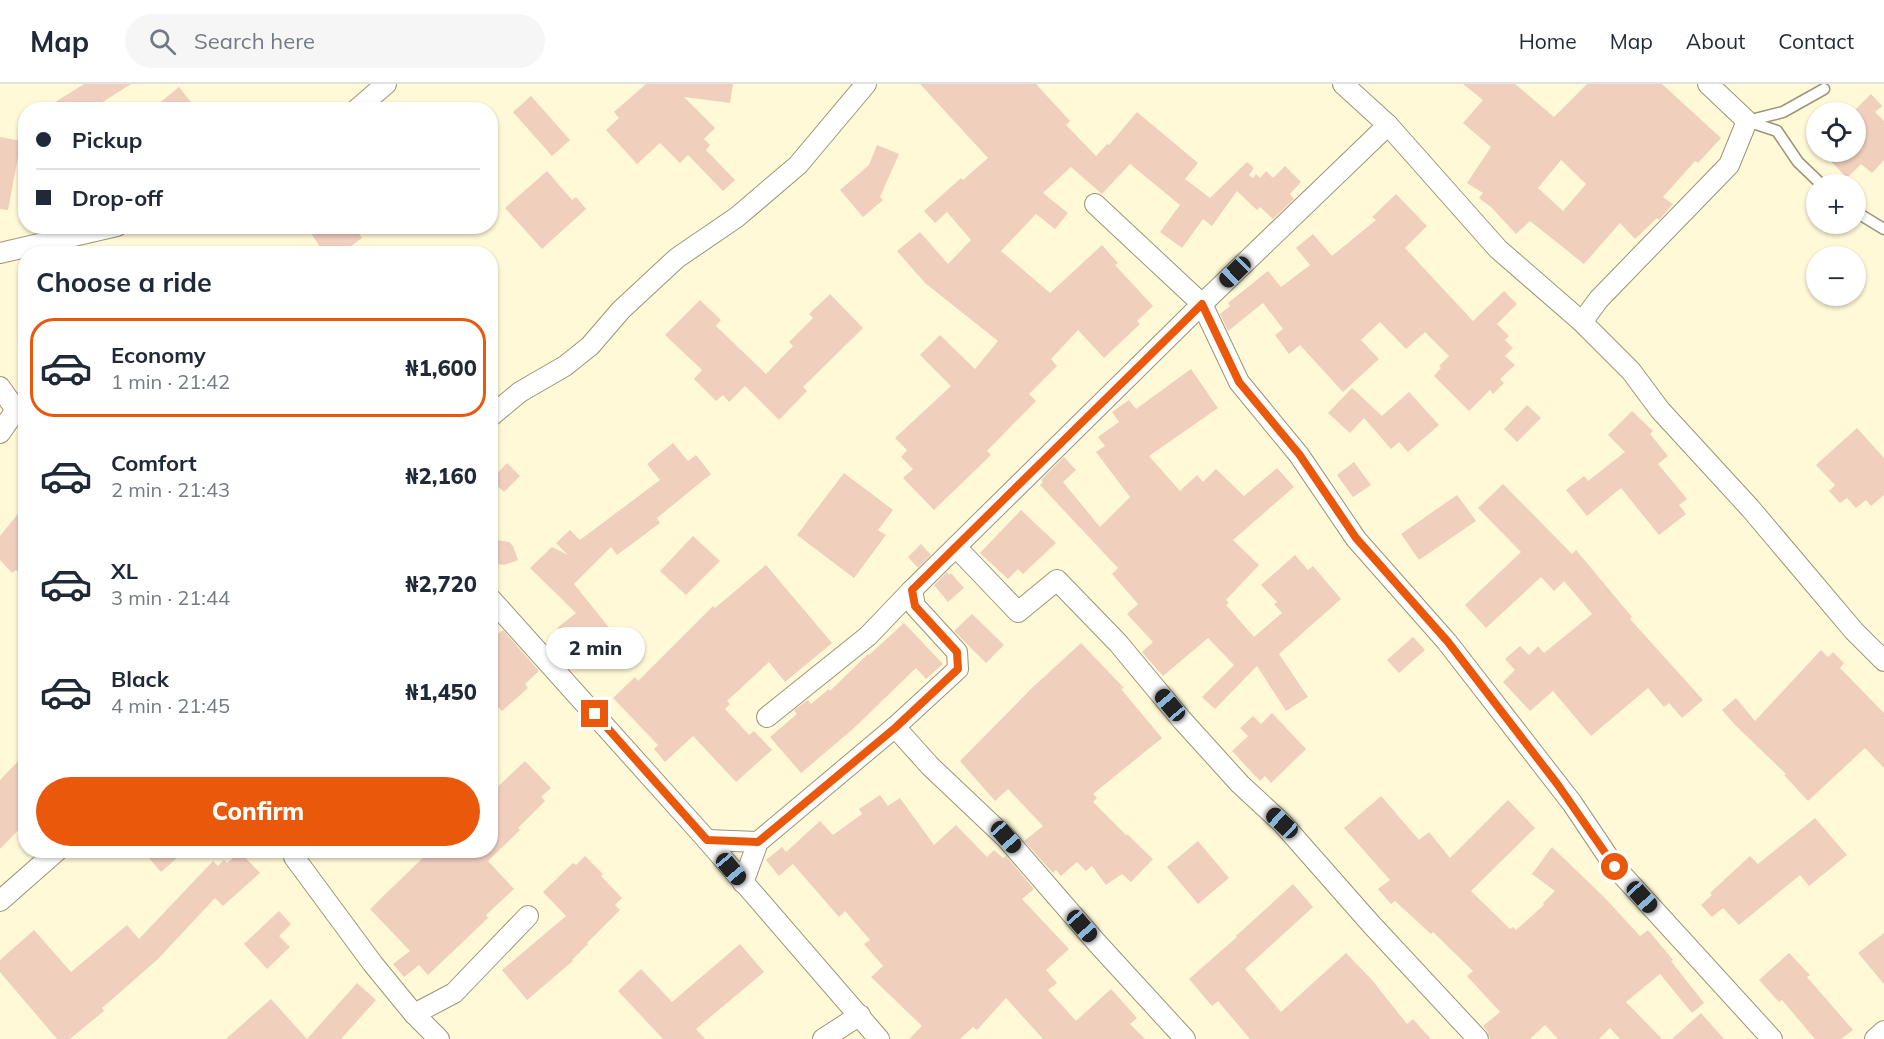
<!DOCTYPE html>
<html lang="en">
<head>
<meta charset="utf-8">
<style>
	:root { --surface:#fff; --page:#f6f6f7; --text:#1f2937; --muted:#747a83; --line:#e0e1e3; --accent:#ea580c }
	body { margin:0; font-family:Mulish,sans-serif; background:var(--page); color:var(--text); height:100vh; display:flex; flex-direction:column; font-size:22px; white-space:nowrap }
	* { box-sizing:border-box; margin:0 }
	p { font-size:20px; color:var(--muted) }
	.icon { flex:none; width:33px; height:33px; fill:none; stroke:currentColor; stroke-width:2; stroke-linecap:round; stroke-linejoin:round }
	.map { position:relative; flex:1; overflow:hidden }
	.details { position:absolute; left:18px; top:162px; width:480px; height:612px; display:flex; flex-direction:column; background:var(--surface); border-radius:24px; box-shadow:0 2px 4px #0004 }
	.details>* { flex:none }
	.hud { position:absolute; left:18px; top:18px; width:480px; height:132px; border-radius:24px; box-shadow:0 2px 4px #0004; display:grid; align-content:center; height:132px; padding:0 18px; background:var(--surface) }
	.tools { position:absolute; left:1806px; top:18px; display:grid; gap:12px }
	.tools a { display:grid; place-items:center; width:60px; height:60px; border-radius:50%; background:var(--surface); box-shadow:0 2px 4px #0004; font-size:30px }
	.end { position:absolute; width:27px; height:27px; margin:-14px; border:8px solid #ea580c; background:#fff; box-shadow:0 0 0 3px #fff }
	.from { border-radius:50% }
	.bubble { position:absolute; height:42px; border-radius:21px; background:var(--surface); box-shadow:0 2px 4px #0004; font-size:20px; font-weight:800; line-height:42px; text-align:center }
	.car { position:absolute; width:18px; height:36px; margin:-18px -9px; border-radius:8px; box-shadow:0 0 4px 2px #0007; background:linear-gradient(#222 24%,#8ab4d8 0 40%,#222 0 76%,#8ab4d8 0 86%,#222 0) }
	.hud b { display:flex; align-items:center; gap:21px; height:57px; font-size:22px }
	.hud b+b { border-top:2px solid var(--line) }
	.hud i { width:15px; height:15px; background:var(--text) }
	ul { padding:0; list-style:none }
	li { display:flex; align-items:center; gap:18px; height:99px; margin:0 12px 9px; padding:0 6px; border:3px solid transparent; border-radius:24px }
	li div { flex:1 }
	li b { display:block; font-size:22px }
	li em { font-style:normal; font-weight:800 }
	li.selected { border-color:var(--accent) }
	li>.icon { width:54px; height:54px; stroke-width:1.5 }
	h2 { padding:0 18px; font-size:27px; line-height:72px }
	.cta { display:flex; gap:12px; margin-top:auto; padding:12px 18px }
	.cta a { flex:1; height:69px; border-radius:36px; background:var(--accent); color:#fff; font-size:24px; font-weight:800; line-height:69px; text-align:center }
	header { display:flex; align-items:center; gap:36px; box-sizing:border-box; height:84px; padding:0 30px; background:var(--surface); border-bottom:2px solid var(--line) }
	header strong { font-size:28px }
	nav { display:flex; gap:33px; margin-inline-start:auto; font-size:21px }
	.search { width:420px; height:54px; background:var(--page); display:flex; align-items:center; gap:15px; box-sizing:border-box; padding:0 21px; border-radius:33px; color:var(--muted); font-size:22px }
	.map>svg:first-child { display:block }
	.building { fill:#f0cfbd; fill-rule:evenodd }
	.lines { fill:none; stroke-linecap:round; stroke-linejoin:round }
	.service-casing { stroke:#9b9677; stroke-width:13 }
	.minor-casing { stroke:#9b9677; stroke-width:22 }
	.service { stroke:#fff; stroke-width:10 }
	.minor { stroke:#fff; stroke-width:20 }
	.route { stroke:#ea580c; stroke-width:8 }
</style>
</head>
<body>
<header>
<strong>Map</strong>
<div class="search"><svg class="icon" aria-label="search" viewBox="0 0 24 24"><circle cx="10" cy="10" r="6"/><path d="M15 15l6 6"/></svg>Search here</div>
<nav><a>Home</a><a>Map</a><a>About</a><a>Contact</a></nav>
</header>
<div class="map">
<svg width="1884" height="955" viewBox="0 0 1884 955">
	<rect width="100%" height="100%" fill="#fff9d8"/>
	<!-- building -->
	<g class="building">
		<polygon points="84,0 131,0 90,26 43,26"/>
		<polygon points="646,0 733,0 730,19 684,13 715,44 704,55 710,61 706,66 735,96 723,107 688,71 680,79 660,59 637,80 606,46 619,34 614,28"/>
		<polygon points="920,0 1036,0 1070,37 1066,41 1096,72 1107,60 1109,61 1137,28 1198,79 1185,95 1210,114 1247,78 1254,84 1249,91 1253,94 1256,90 1260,94 1266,87 1273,94 1285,82 1301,98 1290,110 1294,115 1273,135 1260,123 1257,126 1237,107 1212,142 1203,135 1182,164 1160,148 1180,121 1130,80 1102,110 1071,83 1043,109 1068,129 1055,145 1036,130 1001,167 1050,209 1102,161 1118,179 1115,181 1153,222 1137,237 1140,240 1104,274 1078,246 1051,275 1057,282 1029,310 1036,317 987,367 991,371 934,426 903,394 913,385 901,373 907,366 895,354 951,302 920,271 940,251 975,285 998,257 925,199 897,167 920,148 948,180 971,156 947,128 935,139 924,127 961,94 963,96 988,74"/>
		<path d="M1463,0H1515L1554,33L1587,0H1662L1721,54L1698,79L1695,77L1663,113L1673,120L1659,136L1657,134L1635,155L1620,139L1584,180L1530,137L1516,150L1491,123L1479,114L1483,109L1467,99L1491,63L1463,39L1483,16ZM1561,76L1586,100L1563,127L1538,104Z"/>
		<polygon points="179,3 197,26 151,26"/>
		<polygon points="1871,10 1882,22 1875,28 1884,37 1884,76 1872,89 1861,80 1847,94 1822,68 1856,68 1856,25"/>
		<polygon points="531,12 570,56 552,72 513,28"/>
		<polygon points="0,53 21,57 8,126 0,125"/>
		<polygon points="877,61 899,70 880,113 883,116 863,133 840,106 869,81"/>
		<polygon points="547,87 572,116 576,113 586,125 542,165 505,124"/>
		<polygon points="1396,110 1427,142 1405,164 1473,237 1504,207 1517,220 1497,240 1509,252 1505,256 1513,264 1505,272 1515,281 1500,295 1504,299 1493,310 1490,306 1469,327 1434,292 1441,284 1439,282 1449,272 1425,248 1406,265 1380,238 1361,256 1379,275 1343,308 1300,261 1289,270 1275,251 1283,245 1263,219 1228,247 1220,230 1230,222 1228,219 1268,187 1281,203 1310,181 1296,164 1313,150 1332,172 1376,136 1372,133"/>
		<polygon points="306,142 354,142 362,154 340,170 325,170"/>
		<polygon points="830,210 863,244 803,303 807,307 779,336 745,302 729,318 723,311 716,317 694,295 702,286 665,251 700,216 721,236 716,242 766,290 793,262 789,258 813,234 809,230"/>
		<polygon points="1191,285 1218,324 1149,372 1180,407 1197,391 1203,398 1216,385 1244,412 1277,384 1294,403 1233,456 1259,481 1226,516 1229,519 1226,521 1254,553 1282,529 1274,520 1277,518 1261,501 1295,471 1308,486 1313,482 1341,515 1279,570 1308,613 1286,627 1257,582 1215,625 1202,613 1234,581 1208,554 1163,592 1142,568 1153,558 1127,530 1138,520 1112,490 1118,484 1040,401 1043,398 1041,396 1064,373 1076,386 1063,398 1100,443 1130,413 1096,368 1105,362 1098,353 1119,338 1112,328 1129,316 1136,325"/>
		<polygon points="1352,304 1382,332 1409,308 1439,341 1408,368 1399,358 1391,365 1364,334 1350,349 1328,329"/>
		<polygon points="1527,321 1541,334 1517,358 1504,345"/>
		<polygon points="1632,327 1653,347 1650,350 1668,372 1658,380 1687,415 1679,421 1686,430 1659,451 1621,404 1587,432 1566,406 1584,392 1588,397 1625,368 1608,351"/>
		<polygon points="1857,344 1884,374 1884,411 1871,422 1866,416 1856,424 1847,414 1840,419 1829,407 1835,401 1816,381"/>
		<polygon points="673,359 688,377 696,371 711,390 657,434 660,439 617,471 611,463 574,500 615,551 605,559 609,563 586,581 557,544 576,529 530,484 552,463 568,471 556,459 570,446 580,456 660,396 647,380"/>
		<polygon points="1354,378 1371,401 1353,413 1337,391"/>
		<polygon points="507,379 520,392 504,408 491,396"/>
		<polygon points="844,389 893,426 878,446 886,451 854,494 797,451"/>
		<polygon points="1503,400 1572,470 1576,466 1632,533 1630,535 1703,616 1682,634 1669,619 1664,623 1648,604 1591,652 1553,607 1530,627 1503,598 1515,586 1505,575 1520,562 1529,571 1538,562 1544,569 1592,530 1564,497 1554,507 1541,493 1486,544 1465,521 1521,468 1478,424"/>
		<polygon points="1457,411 1476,437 1419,476 1401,450"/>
		<polygon points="26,420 26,493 16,486 12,489 0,476 0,452"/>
		<polygon points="1021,426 1056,459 1023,490 1018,485 1008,495 980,469"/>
		<polygon points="693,452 720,477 686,511 660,487"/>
		<polygon points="490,455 509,458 513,462 518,476 504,481 498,480 490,474"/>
		<polygon points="921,460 931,471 918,484 908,473"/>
		<polygon points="766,481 832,559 785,598 769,578 727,617 730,620 725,625 749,651 754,647 772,666 736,698 693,652 665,678 654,665 658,661 613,614 635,593 638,597 713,522 715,524"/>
		<polygon points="947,488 949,491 951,489 964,504 948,518 934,501"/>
		<polygon points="972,530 1004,561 986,579 954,547"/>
		<polygon points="904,539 943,580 926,595 916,584 853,645 801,689 770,653 797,630 794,626 808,616 811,620 829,605 830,607 868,570 869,571"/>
		<polygon points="503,546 539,587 525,600 528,604 502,627 498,623 490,629 490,556"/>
		<polygon points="1413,553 1425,566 1399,589 1387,576"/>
		<polygon points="1081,559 1124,604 1121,605 1162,654 1093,710 1097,714 1093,718 1126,751 1127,750 1153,775 1131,798 1122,790 1106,801 1092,782 1086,787 1077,778 1061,792 1056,786 1053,789 1024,757 1043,742 1008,705 995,717 960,677 1033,603"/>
		<polygon points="1821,566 1828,573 1833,568 1844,579 1840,584 1884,629 1884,684 1865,664 1808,717 1784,691 1786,690 1735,641 1722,626 1736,614 1755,637"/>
		<polygon points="1272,629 1306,665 1271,699 1265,692 1260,697 1232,667 1248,652 1240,644 1253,632 1261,640"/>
		<polygon points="26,669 26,738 0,765 0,696"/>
		<polygon points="525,677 551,704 541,713 545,717 518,744 520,746 488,777 514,805 486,831 488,834 428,891 419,881 404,893 393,880 410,867 370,825 431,766 490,766 490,710"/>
		<polygon points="880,711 888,722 900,714 934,761 956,741 987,773 994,766 1003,774 1006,772 1034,805 1022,815 1069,865 1046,886 1057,899 1048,906 1076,937 1111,905 1137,934 1130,940 1145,955 1043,955 1006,914 977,946 973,943 960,955 909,955 922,942 871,893 883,882 864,860 870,856 845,827 839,833 793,780 779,792 766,776 782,763 786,768 820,737 833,751 862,730 859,725"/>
		<polygon points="1381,712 1419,756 1429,748 1450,774 1508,716 1535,744 1471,807 1510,845 1513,843 1516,846 1544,821 1543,819 1555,807 1532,790 1552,763 1604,813 1640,852 1648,846 1673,876 1671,877 1704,919 1692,929 1660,890 1626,918 1662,955 1620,955 1610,944 1599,955 1558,955 1545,941 1530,955 1490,955 1487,947 1483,942 1500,928 1467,892 1473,887 1433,848 1431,850 1395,817 1391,820 1378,805 1390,796 1344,744"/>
		<polygon points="1815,734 1847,771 1809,802 1800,791 1739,841 1723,824 1712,833 1701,821 1712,811 1710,809 1750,772 1758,780"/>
		<polygon points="1198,757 1229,794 1198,820 1167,783"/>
		<polygon points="142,766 186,766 161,788"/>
		<polygon points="240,768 260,789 223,822 215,814 157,876 102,924 104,927 70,955 57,955 0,888 0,876 34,846 71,888 127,841 139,855 213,777 218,782 224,776 227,779"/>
		<polygon points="585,772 603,790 601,792 622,814 615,821 620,826 587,859 588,860 572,876 573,877 527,916 502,886 566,832 543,808 573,779 576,781"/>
		<polygon points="1293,800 1313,823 1245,885 1281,928 1346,869 1372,896 1407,940 1413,935 1431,955 1250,955 1218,917 1212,922 1189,895 1237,853 1236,852"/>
		<polygon points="279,827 291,840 279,852 290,863 267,885 244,860"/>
		<polygon points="1884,849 1884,900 1858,869"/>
		<polygon points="740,860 764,888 696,945 705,955 663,955 618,907 641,885 672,918"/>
		<polygon points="1789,869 1810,891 1807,893 1853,946 1841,955 1815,955 1782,916 1779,918 1759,896"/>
		<polygon points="357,899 376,916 341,955 226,955 271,915 307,955"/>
		<polygon points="1701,929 1724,955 1672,955"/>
	</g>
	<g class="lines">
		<defs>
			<g id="service">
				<polyline points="1821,100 1798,78 1777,47 1747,37 1783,28 1824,5"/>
				<polyline points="1856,128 1884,145"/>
			</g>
			<g id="minor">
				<polyline points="1343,0 1388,41 1498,165 1582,238 1631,287 1660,326 1750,424 1854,547 1884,577"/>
				<polyline points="356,26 386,0"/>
				<polyline points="1095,120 1202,220 1239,298 1299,371 1356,455 1447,558 1572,719 1615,783 1772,955"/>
				<polyline points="0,169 117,142"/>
				<polyline points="1582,238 1599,215 1729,81 1747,37 1708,0"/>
				<polyline points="0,303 16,326 26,334"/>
				<polyline points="490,333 520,308 565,282 590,262 621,226 677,174 737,133 798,81 866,0"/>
				<polyline points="0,349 16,326"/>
				<polyline points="956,463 1018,528 1057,496 1118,559 1182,636 1240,700 1282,739 1371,840 1478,955"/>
				<polyline points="490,514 707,756 879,955"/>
				<polyline points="767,633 868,552 912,506 1202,220 1388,41"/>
				<polyline points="895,643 930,682 1006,754 1097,859 1185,955"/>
				<polyline points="707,756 758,758"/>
				<polyline points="294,773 373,880 414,930"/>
				<polyline points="743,799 758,758 895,643 958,585 957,568 915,522 912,506"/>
				<polyline points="0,817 58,766"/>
				<polyline points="439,955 414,930 454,909 528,832"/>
				<polyline points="823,955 860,931"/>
				<polyline points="1875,955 1884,947"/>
			</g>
		</defs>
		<!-- service casing -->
		<use href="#service" class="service-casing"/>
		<!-- minor casing -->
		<use href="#minor" class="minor-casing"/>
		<!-- service -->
		<use href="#service" class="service"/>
		<!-- minor -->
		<use href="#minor" class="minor"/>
	</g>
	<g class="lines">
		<!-- route -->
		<polyline class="route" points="595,630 707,756 758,758 895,644 958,585 957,568 915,522 912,506 1202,220 1239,298 1299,370 1356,454 1448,558 1558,701 1615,783"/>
	</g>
</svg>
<div class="tools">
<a><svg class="icon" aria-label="locate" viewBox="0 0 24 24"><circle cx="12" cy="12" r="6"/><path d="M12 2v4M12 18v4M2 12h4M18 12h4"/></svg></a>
<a>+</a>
<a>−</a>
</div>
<i class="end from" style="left:1615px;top:783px"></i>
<i class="end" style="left:595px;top:630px"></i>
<div class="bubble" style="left:546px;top:543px;width:99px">2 min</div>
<i class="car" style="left:1235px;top:188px;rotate:226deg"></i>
<i class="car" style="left:1170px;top:621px;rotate:320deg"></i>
<i class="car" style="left:1282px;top:739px;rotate:313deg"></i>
<i class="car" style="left:1006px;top:753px;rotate:139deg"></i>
<i class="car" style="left:731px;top:785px;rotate:140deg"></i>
<i class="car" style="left:1642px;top:813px;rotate:138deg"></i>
<i class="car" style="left:1082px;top:842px;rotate:139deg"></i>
<div class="hud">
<b><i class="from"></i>Pickup</b>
<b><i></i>Drop-off</b>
</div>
<section class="details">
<h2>Choose a ride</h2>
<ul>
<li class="selected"><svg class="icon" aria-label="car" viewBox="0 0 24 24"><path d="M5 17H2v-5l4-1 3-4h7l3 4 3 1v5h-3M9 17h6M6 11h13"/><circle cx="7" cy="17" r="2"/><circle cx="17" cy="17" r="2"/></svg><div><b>Economy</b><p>1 min · 21:42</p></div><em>₦1,600</em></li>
<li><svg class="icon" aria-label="car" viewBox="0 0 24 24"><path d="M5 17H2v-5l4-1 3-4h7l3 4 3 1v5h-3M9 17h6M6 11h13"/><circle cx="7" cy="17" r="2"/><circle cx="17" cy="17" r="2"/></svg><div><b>Comfort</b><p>2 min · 21:43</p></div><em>₦2,160</em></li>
<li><svg class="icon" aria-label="car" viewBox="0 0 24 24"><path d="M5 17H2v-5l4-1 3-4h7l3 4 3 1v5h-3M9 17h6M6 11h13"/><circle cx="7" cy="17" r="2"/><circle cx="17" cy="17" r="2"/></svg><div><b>XL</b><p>3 min · 21:44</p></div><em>₦2,720</em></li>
<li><svg class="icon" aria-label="car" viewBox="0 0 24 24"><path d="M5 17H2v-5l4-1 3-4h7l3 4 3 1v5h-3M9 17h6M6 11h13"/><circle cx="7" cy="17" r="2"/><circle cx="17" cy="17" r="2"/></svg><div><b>Black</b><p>4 min · 21:45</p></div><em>₦1,450</em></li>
</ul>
<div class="cta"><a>Confirm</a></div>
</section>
</div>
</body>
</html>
